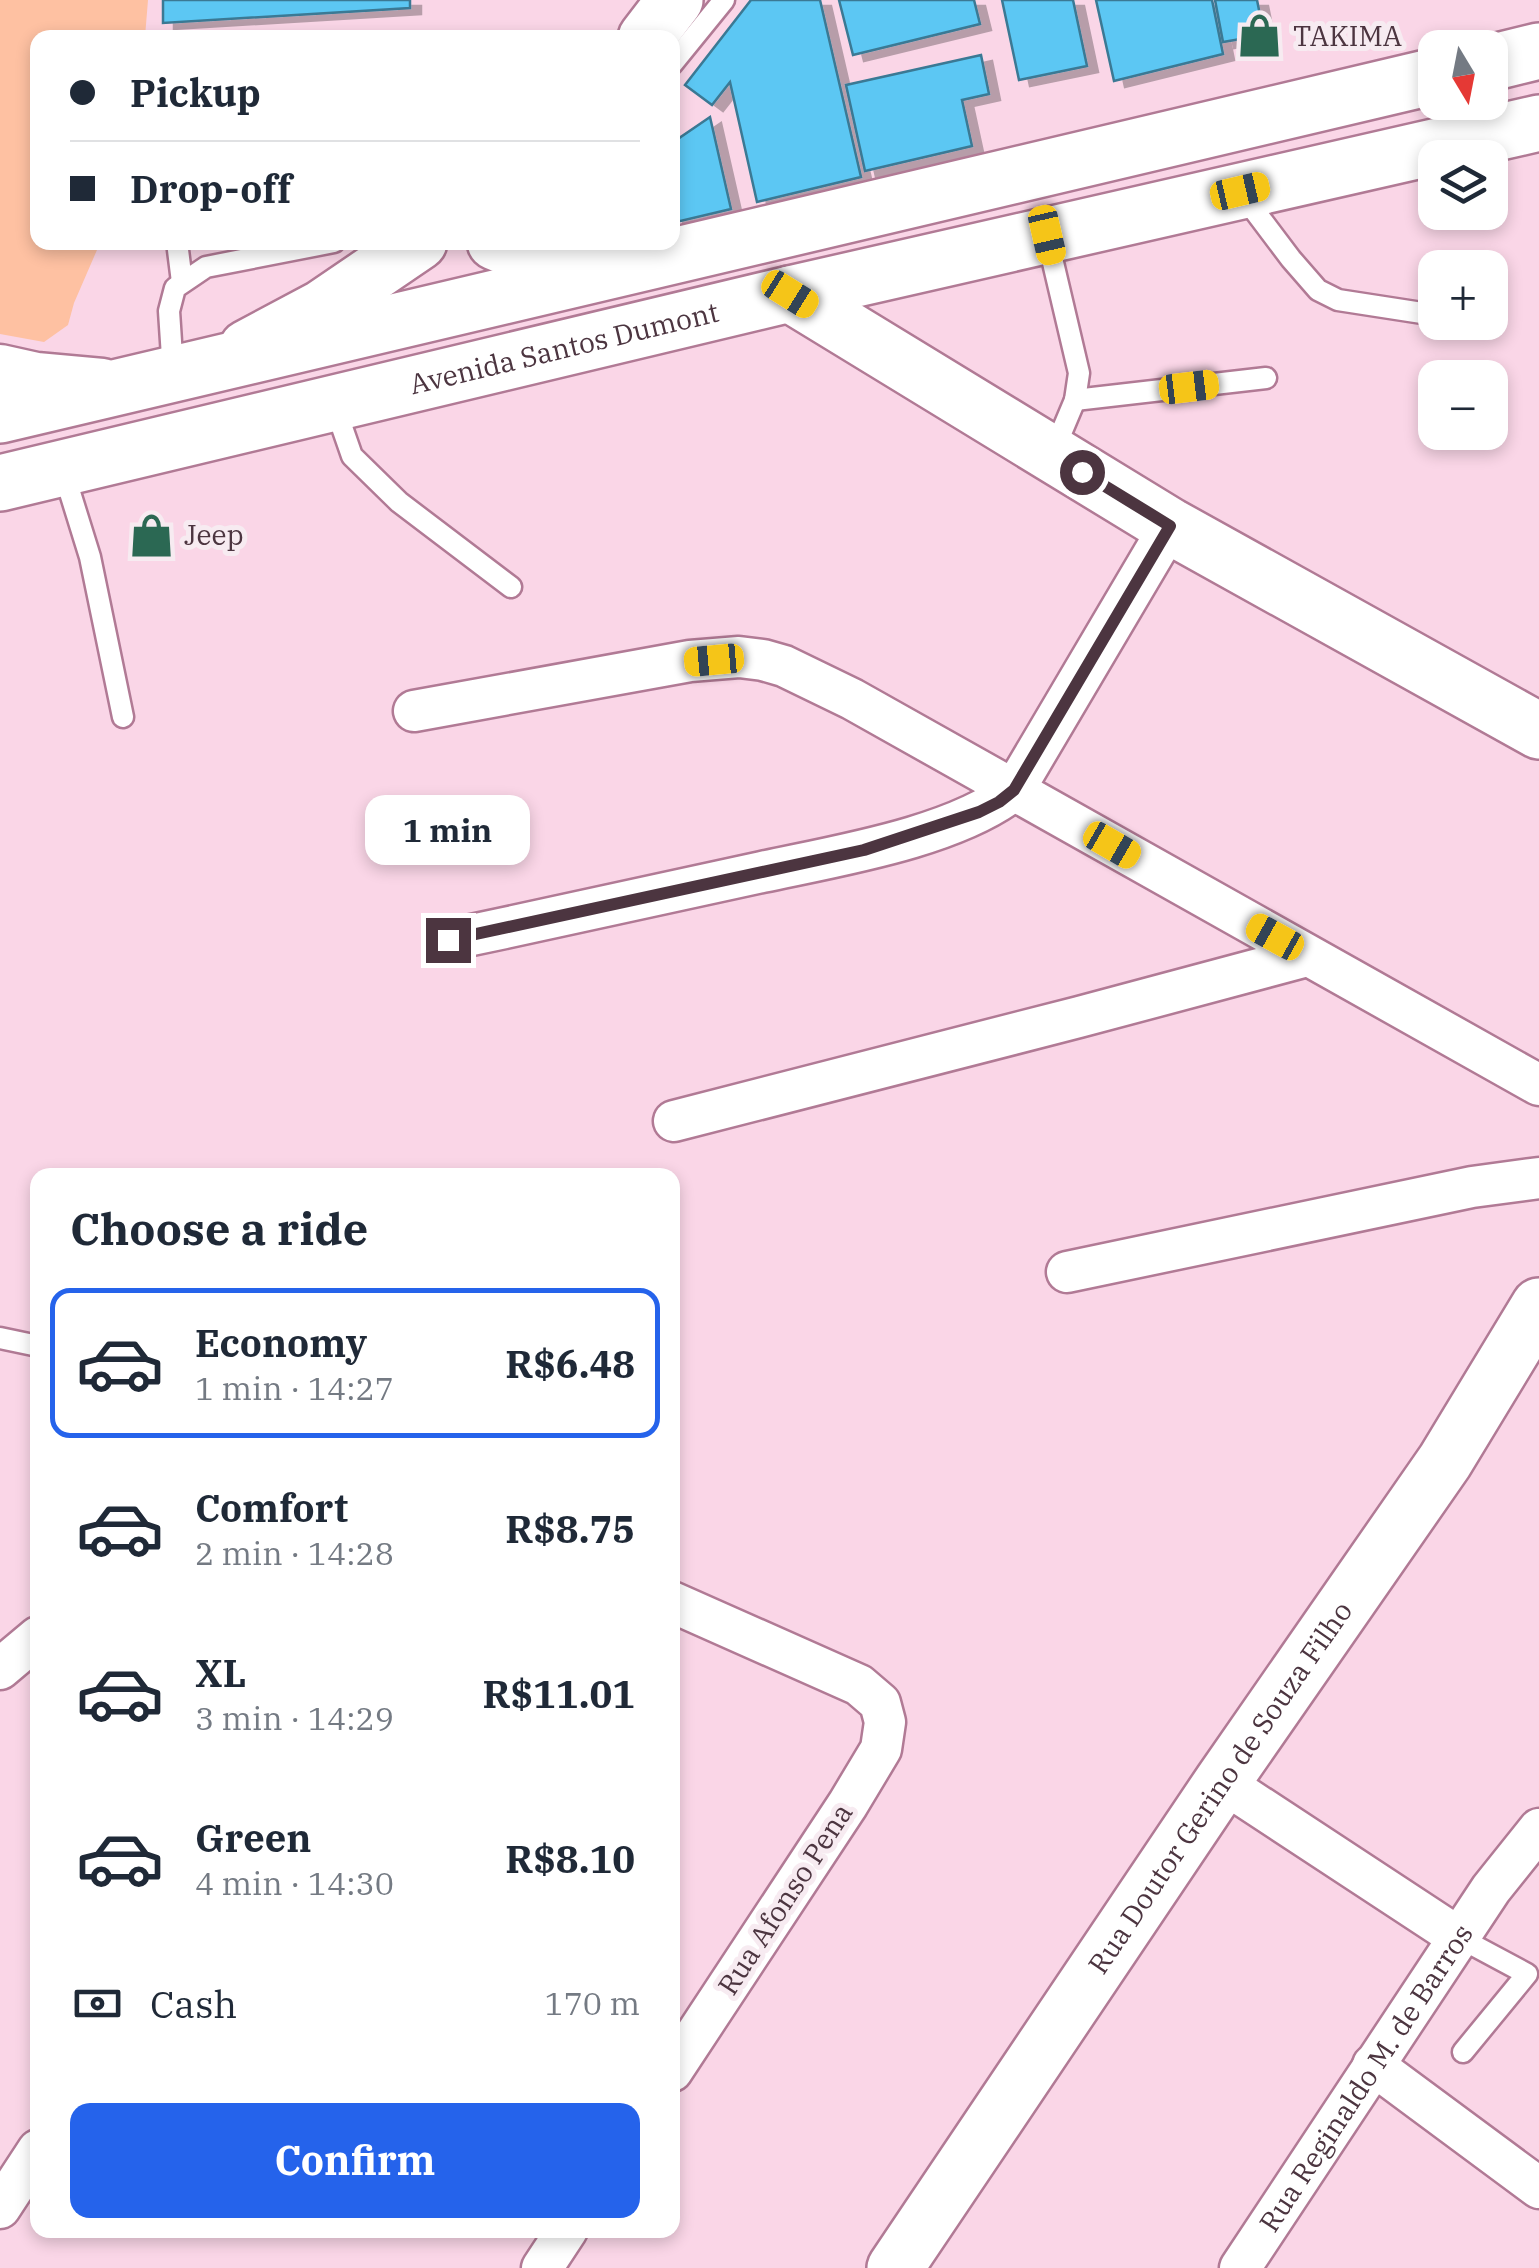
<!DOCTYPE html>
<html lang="en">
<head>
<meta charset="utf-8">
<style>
	:root { --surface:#fff; --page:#f2f2f3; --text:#1f2937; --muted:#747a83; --line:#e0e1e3; --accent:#2563eb }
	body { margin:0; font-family:"IBM Plex Serif",serif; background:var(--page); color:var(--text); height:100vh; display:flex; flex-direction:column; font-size:38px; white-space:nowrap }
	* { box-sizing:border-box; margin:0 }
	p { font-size:32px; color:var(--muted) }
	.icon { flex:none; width:55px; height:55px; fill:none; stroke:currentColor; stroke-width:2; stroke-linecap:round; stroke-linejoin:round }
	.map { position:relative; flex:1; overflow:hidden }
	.side { position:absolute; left:30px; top:1168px; width:650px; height:1070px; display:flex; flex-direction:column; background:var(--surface); border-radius:20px; box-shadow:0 5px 15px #0003 }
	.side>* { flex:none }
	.hud { position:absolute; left:30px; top:30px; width:650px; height:220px; border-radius:20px; box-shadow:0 5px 15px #0003; display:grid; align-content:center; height:220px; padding:0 40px; background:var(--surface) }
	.needle { width:65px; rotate:170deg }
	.tools { position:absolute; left:1418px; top:30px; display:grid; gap:20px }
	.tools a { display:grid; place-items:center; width:90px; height:90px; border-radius:20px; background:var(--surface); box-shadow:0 5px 15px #0003; font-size:50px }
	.end { position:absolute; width:45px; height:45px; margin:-22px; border:12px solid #4c3540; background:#fff; box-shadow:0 0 0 5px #fff }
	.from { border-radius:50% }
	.bubble { position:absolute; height:70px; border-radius:20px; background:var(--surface); box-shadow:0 5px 15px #0003; font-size:32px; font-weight:800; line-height:70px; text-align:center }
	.car { position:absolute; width:30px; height:60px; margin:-30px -15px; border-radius:12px; box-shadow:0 0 8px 2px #0007; background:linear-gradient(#f5c518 24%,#345 0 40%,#f5c518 0 76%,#345 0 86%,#f5c518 0) }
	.hud b { display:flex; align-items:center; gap:35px; height:95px; font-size:38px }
	.hud b+b { border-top:2px solid var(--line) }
	.hud i { width:25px; height:25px; background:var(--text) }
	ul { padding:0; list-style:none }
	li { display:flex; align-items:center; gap:30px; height:150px; margin:0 20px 15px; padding:0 20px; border:5px solid transparent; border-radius:20px }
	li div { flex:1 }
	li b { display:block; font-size:38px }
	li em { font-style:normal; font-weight:800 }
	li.selected { border-color:var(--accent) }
	li>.icon { width:90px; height:90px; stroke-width:1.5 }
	h2 { padding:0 40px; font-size:45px; line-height:120px }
	.pay { display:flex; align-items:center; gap:25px; height:110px; padding:0 40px; font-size:38px }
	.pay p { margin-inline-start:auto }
	.button { display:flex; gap:20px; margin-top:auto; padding:20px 40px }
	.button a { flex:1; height:115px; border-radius:20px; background:var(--accent); color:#fff; font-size:40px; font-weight:800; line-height:115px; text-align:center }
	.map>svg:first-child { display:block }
	.green { fill:#fec1a2 }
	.building { fill:#5bc7f3; stroke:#3a7994; stroke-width:2.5; filter:url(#shadow) }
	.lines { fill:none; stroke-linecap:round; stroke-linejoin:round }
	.service-casing { stroke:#b17a95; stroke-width:25 }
	.minor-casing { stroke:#b17a95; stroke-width:45 }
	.tertiary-casing { stroke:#b17a95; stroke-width:55 }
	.secondary-casing { stroke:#b17a95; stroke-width:60 }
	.trunk-casing { stroke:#b17a95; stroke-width:60 }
	.service { stroke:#fff; stroke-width:20 }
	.minor { stroke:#fff; stroke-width:40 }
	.tertiary { stroke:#fff; stroke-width:50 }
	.secondary { stroke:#fff; stroke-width:55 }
	.trunk { stroke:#fff; stroke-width:55 }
	.route { stroke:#4c3540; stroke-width:12 }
	.labels { text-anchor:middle; stroke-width:10; stroke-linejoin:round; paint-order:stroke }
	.poi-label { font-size:28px; fill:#4c3540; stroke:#f7ebf1; text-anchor:start }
	.street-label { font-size:28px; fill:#4c3540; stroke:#f7ebf1 }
</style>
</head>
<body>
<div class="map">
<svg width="1539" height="2268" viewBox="0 0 1539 2268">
	<defs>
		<filter id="shadow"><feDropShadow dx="11" dy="6" stdDeviation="0" flood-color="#0004"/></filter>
	</defs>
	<rect width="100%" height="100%" fill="#fad6e7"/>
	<!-- green -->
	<polygon class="green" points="0,0 148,0 145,37 38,38 38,242 100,243 74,303 68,325 44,342 0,334"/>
	<!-- building -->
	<g class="building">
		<polygon points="163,0 410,0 410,8 163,23"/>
		<polygon points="751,0 820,0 861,177 757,202 730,82 712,105 685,85"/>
		<polygon points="839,0 974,0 980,24 853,55"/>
		<polygon points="1002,0 1073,0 1087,66 1019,80"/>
		<polygon points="1096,0 1212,0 1223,54 1114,81"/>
		<polygon points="1215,0 1257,0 1264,35 1223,42"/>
		<polygon points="981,55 989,94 962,100 972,146 865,171 846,85"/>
		<polygon points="710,117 731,209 672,223 672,143"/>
	</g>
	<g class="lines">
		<defs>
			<g id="service">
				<polyline points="672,64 724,0"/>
				<polyline points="1242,194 1291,259 1318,290 1338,300 1435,315"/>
				<polyline points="1047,237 1079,373 1075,400 1054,450"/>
				<polyline points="177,242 182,282"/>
				<polyline points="173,372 169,311 175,288 206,267 334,242"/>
				<polyline points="1075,400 1266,378"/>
				<polyline points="335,407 352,456 399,502 511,587"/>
				<polyline points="63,470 90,557 123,717"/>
				<polyline points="0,1338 38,1346"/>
				<polyline points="1458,1937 1527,1974 1463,2052"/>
			</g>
			<g id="minor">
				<polyline points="414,711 690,661 739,657 763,660 784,666 852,699 1539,1085"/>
				<path d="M448,940C553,918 658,895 762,872C836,856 955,837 1014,790L1170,526"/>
				<polyline points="674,1121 1079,1017 1307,956"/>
				<polyline points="1067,1272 1472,1187 1539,1178"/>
				<polyline points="672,1602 859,1685 880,1703 885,1722 881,1749 848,1804 672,2071"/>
				<polyline points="0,1669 38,1637"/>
				<polyline points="1222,1782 1458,1937"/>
				<polyline points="1373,2065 1539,2188"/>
				<polyline points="0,2208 38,2150"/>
				<polyline points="542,2268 567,2230"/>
				<path id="s1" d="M1240,2268L1491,1889L1539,1829"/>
			</g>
			<polyline id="tertiary" points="0,370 36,378 102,384"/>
			<g id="secondary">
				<polyline points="646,38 675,0"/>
				<polyline points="495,242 558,268"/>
				<polyline points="790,294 1170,526 1539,731"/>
				<polyline points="247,348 322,308 419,242"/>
				<path id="s2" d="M895,2268L1222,1782L1445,1461L1539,1306"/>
			</g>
			<g id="trunk">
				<polyline points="1490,63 1539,51"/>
				<polyline points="0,415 1435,76"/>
				<path id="s3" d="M0,483L790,294L1539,123"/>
			</g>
		</defs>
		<!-- service casing -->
		<use href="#service" class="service-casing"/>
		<!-- minor casing -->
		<use href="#minor" class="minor-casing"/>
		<!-- tertiary casing -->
		<use href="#tertiary" class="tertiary-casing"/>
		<!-- secondary casing -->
		<use href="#secondary" class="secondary-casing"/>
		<!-- trunk casing -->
		<use href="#trunk" class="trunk-casing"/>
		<!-- service -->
		<use href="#service" class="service"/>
		<!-- minor -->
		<use href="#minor" class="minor"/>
		<!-- tertiary -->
		<use href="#tertiary" class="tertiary"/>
		<!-- secondary -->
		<use href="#secondary" class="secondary"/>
		<!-- trunk -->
		<use href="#trunk" class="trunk"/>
	</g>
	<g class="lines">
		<!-- route -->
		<polyline class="route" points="448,940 864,850 979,812 999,802 1014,790 1170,526 1082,472"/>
	</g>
	<!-- icons -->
	<defs>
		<symbol id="shop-bare" viewBox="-9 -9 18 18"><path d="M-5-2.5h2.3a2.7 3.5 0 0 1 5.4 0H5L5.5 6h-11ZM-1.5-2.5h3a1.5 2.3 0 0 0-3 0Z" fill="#2b6853" stroke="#f7ebf1" stroke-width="2.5" paint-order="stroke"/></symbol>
	</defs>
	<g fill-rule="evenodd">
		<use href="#shop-bare" x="1228" y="4" width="63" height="63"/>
		<use href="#shop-bare" x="120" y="504" width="63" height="63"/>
	</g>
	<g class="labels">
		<!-- poi labels -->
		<g class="poi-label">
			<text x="1293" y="46">TAKIMA</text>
			<text x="184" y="545">Jeep</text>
		</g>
		<!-- street labels -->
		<g class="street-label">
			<text dy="10" stroke="none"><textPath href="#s3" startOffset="580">Avenida Santos Dumont</textPath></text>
			<text dy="10" stroke="none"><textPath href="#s2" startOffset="580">Rua Doutor Gerino de Souza Filho</textPath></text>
			<text transform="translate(785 1899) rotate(-57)" y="10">Rua Afonso Pena</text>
			<text dy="10" stroke="none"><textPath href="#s1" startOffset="228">Rua Reginaldo M. de Barros</textPath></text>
		</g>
	</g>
</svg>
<div class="tools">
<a><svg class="needle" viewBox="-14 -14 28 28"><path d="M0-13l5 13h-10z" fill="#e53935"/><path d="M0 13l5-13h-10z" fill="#747a83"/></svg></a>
<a><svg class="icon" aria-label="layers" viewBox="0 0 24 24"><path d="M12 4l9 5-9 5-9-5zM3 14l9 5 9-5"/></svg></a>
<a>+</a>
<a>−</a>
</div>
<i class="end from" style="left:1082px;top:472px"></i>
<i class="end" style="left:448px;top:940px"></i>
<div class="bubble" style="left:365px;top:795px;width:165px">1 min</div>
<i class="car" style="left:1240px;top:191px;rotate:77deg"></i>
<i class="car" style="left:1047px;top:235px;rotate:167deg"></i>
<i class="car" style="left:790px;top:294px;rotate:122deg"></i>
<i class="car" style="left:1189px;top:387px;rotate:83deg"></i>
<i class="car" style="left:714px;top:660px;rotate:265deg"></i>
<i class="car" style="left:1112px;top:845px;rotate:120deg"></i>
<i class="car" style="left:1275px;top:937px;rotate:299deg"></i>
<div class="hud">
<b><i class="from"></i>Pickup</b>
<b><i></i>Drop-off</b>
</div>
<section class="side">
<h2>Choose a ride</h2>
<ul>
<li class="selected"><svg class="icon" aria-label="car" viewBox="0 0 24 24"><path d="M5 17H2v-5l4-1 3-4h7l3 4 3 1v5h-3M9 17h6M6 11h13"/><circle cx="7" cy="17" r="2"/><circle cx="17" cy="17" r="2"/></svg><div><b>Economy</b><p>1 min · 14:27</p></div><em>R$6.48</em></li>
<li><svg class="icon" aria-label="car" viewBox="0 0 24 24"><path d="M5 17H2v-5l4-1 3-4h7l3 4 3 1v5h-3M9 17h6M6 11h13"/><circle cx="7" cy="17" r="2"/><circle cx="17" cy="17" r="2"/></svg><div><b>Comfort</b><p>2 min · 14:28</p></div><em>R$8.75</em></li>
<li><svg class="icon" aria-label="car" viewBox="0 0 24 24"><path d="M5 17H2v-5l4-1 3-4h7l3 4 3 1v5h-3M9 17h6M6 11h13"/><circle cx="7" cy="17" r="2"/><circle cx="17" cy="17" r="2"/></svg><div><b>XL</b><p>3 min · 14:29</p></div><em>R$11.01</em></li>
<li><svg class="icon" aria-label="car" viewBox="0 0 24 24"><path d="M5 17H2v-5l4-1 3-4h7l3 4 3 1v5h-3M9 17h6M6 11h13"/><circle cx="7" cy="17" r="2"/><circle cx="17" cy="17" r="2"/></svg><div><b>Green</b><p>4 min · 14:30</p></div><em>R$8.10</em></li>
</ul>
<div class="pay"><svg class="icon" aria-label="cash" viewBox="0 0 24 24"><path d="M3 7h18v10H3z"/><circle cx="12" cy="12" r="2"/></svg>Cash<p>170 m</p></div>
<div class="button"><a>Confirm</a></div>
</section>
</div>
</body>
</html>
